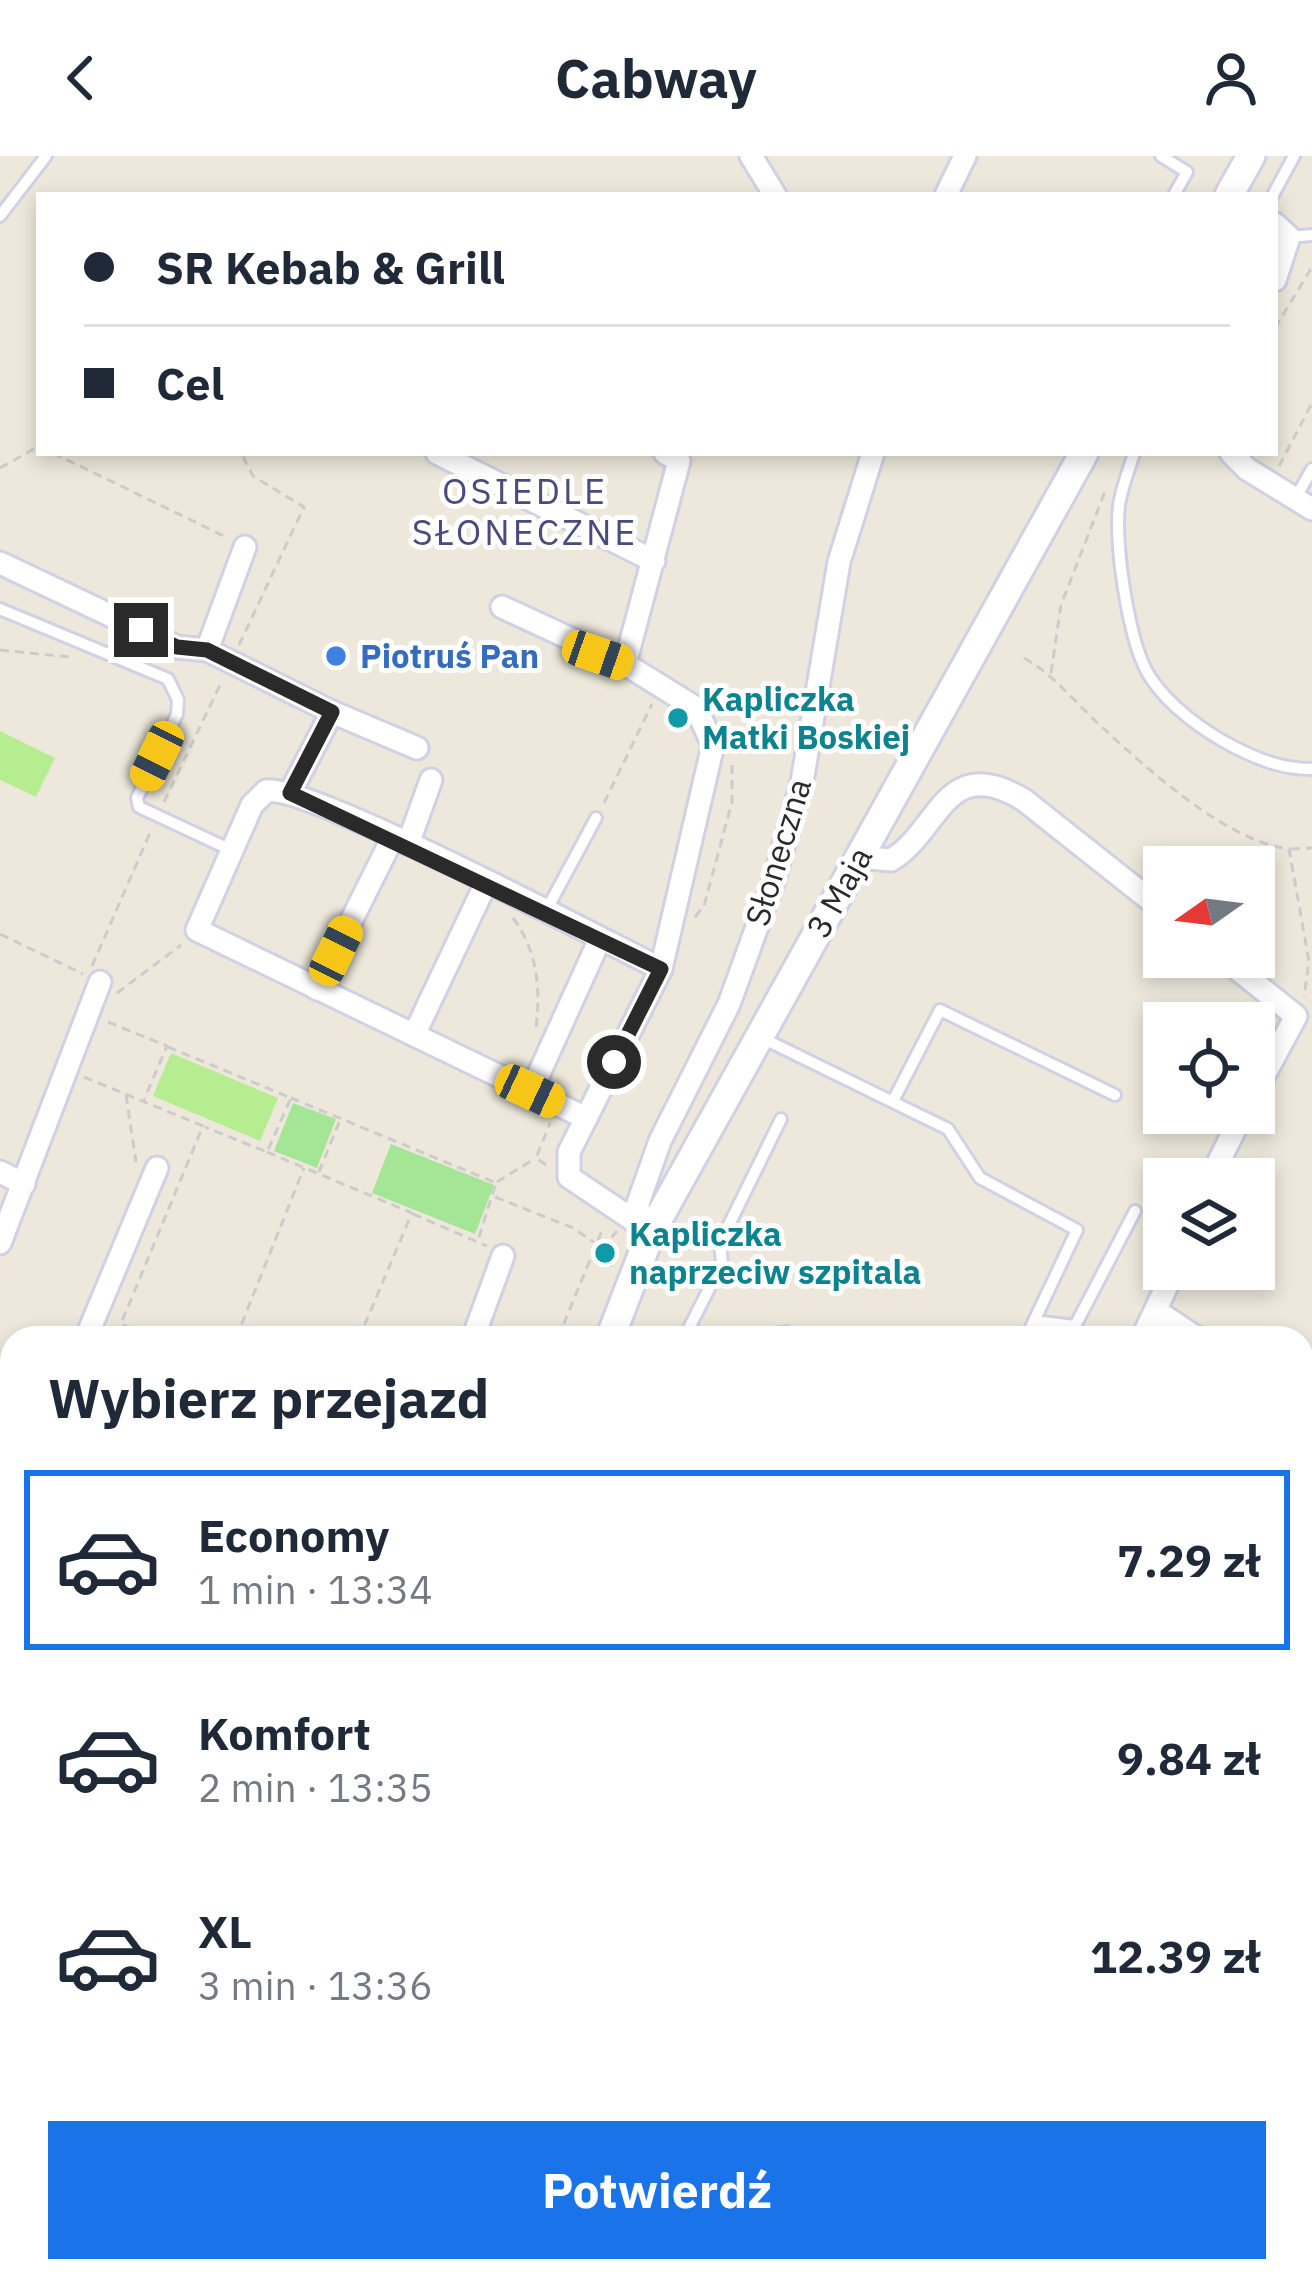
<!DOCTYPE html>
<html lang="pl">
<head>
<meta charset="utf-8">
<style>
	:root { --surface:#fff; --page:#f2f2f3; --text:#1f2937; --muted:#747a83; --line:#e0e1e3; --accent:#1a73e8 }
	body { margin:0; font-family:"IBM Plex Sans",sans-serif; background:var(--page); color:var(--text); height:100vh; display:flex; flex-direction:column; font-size:45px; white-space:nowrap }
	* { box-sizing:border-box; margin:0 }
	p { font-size:39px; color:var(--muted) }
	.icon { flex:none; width:66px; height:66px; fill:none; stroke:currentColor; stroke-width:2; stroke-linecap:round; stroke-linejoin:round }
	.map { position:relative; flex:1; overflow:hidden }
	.side { position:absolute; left:0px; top:1170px; width:1314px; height:957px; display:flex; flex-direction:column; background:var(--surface); border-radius:36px 36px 0 0; box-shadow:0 6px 18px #0003 }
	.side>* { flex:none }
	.top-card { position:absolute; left:36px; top:36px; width:1242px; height:264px; border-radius:0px; box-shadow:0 6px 18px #0003; display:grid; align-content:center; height:264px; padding:0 48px; background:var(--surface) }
	.needle { width:78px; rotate:256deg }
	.tools { position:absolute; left:1143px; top:690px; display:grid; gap:24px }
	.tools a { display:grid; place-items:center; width:132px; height:132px; border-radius:0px; background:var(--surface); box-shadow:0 6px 18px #0003; font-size:60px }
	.end { position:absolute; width:54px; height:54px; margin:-27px; border:15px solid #2a2a2a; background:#fff; box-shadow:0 0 0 6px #fff }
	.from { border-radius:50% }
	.car { position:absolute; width:36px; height:72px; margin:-36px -18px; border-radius:15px; box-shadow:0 0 9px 3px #0007; background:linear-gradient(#f5c518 24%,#345 0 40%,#f5c518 0 76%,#345 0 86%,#f5c518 0) }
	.top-card b { display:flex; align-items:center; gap:42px; height:114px; font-size:45px }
	.top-card b+b { border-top:3px solid var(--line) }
	.top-card i { width:30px; height:30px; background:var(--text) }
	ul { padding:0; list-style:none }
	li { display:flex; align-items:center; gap:36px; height:180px; margin:0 24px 18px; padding:0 24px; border:6px solid transparent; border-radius:0px }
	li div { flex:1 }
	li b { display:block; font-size:45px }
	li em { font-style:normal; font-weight:800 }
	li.current { border-color:var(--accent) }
	li>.icon { width:108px; height:108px; stroke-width:1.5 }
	h2 { padding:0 48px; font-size:54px; line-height:144px }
	.button { display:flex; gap:24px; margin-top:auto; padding:24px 48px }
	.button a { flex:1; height:138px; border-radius:0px; background:var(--accent); color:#fff; font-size:48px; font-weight:800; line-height:138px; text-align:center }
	header { display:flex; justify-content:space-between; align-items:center; height:156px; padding:0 48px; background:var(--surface); font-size:54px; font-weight:800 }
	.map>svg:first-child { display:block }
	.green { fill:#a4e696 }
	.pitch { fill:#b7ed91 }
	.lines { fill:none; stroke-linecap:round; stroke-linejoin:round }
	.service-casing { stroke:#d1d1e4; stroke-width:16 }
	.minor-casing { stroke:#d1d1e4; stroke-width:27 }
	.tertiary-casing { stroke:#d1d1e4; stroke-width:33 }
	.path { stroke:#ccc; stroke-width:3; stroke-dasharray:9 6; stroke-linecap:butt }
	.service { stroke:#fff; stroke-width:10 }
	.minor { stroke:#fff; stroke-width:21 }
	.tertiary { stroke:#fff; stroke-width:27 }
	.route { stroke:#2a2a2a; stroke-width:15 }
	.shop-dot { fill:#3f7fe0; stroke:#fff; stroke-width:4.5 }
	.culture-dot { fill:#0f9aa8; stroke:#fff; stroke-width:4.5 }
	.labels { text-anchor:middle; stroke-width:10; stroke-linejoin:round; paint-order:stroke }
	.shop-label { font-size:33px; font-weight:bold; fill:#366cbe; stroke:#fff; text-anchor:start }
	.culture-label { font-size:33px; font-weight:bold; fill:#0d838f; stroke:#fff; text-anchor:start }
	.street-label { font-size:33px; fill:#2a2a2a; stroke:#fff }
	.neighbourhood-label { font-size:36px; letter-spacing:3px; fill:#494a7d; stroke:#fff }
</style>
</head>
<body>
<header><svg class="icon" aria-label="back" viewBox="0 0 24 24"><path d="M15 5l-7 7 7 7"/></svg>Cabway<svg class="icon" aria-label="person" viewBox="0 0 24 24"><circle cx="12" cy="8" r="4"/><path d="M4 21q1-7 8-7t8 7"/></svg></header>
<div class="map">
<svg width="1312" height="2126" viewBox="0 0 1312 2126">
	<rect width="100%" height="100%" fill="#ede8db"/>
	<!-- green -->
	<g class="green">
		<polygon points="293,947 336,963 317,1012 274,995"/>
		<polygon points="391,988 494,1029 475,1078 372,1037"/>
	</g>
	<!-- pitch -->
	<g class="pitch">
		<polygon points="0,575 55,602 36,641 0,624"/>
		<polygon points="171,897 278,942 260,985 153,940"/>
	</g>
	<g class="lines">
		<defs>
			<g id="service">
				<polyline points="1161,0 1187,16 1174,39"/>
				<polyline points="1273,39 1294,0"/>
				<polyline points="0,60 46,0"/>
				<polyline points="1289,81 1312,79"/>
				<path d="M1134,297C1129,314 1121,333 1119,350C1114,388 1129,489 1150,521C1169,550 1203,575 1234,591C1260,604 1282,613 1312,613"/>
				<polyline points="1295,343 1312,313"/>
				<polyline points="0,453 168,523 178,544 177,558 137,642 139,651 231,694"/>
				<polyline points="547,753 596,662"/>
				<polyline points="762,882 948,973 980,1022 1077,1074 1026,1182"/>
				<polyline points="893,945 940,854 1115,939"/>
				<polyline points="1034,1165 1075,1170 1135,1055"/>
				<polyline points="684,1182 722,1107 720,1087 781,963"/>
				<polyline points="753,1182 786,1176"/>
				<polyline points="10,1659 12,1655"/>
				<polyline points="0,2062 12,2070"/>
				<polyline points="394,2115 397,2126"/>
				<polyline points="5,2126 12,2110"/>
				<polyline points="865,2126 878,2115"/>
			</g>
			<g id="minor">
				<polyline points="751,0 775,39"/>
				<polyline points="946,39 965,0"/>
				<polyline points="1275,68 1289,81 1275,124"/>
				<polyline points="437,297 654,405"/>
				<polyline points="1231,297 1247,313 1312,353"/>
				<polyline points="0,407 177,491 207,494 332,556 290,637"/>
				<polyline points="502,451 625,508"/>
				<polyline points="207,494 245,391"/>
				<polyline points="332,556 417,592"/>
				<polyline points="408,688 431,624"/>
				<path d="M858,701L891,704C941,674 944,596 1024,644L1164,755"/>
				<polyline points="1222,801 1296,860 1254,938"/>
				<polyline points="317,833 393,681"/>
				<polyline points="414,879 486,727"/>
				<polyline points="531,935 600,783"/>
				<path d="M586,962L197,774L252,649L266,635C306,627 605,785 661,813"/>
				<polyline points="0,1016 24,1028"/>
				<polyline points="1210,1023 1243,957"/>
				<polyline points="650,1076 637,1050 660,985 729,848 774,724 802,626 839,406 873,297"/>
				<polyline points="651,1076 569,1021 569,996 661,813 713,589 696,552 625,508 679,305 665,297"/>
				<polyline points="0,1087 100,826"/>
				<polyline points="1158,1156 1197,1182"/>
				<polyline points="86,1182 157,1012"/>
				<polyline points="473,1182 503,1100"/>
				<polyline points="1142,1182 1175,1113"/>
				<polyline points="1302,1252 1312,1259"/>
				<polyline points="0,1298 12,1302"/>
				<polyline points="0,1421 12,1391"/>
				<polyline points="1302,1553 1312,1562"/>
				<polyline points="1302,1904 1312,1895"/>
				<polyline points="351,2115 374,2126"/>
				<polyline points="1051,2115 1060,2126"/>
				<polyline points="491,2126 501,2115"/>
			</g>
			<g id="tertiary">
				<polyline points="1229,39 1251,0"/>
				<polyline points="610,1182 651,1076 1084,297"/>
				<polyline points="237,2126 241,2115"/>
			</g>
		</defs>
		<!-- service casing -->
		<use href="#service" class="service-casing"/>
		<!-- minor casing -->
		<use href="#minor" class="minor-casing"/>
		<!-- tertiary casing -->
		<use href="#tertiary" class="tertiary-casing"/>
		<!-- path -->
		<g class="path">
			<polyline points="1275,172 1312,111"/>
			<polyline points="53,297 224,380"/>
			<polyline points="1279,310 1312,247"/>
			<polyline points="0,312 39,290"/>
			<polyline points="239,489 304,351 253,320 241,297"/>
			<polyline points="0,494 70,501"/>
			<path d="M1024,502C1056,520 1075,547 1102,571C1148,614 1228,686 1289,693L1309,805L1304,841"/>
			<polyline points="1051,517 1061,449 1106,333"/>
			<polyline points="164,646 222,525"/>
			<polyline points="604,647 652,548"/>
			<polyline points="1291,693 1312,692"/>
			<polyline points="695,761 704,750 732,646 732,604"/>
			<path d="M513,762C537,794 541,832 536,872"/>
			<polyline points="0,778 83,818"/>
			<polyline points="92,810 150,677"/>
			<polyline points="117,837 181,789"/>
			<polyline points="108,866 167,890 144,944"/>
			<polyline points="168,891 291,942 267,996 205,971"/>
			<polyline points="84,921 203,970 115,1182"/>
			<polyline points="126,939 136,1006"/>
			<polyline points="291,942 496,1027 478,1084"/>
			<polyline points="267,996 412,1057 359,1182"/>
			<polyline points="546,1009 536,1002 550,967"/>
			<polyline points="319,1016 340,964"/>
			<polyline points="497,1026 534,1003"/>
			<polyline points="495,1041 571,1071 594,1086"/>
			<polyline points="413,1058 487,1090"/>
			<polyline points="611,1111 611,1082 617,1075"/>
			<polyline points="123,1169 153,1182"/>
			<polyline points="236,1182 304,1012"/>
			<polyline points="558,1182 603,1072"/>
			<polyline points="0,1476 12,1446"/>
			<polyline points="0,1544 12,1549"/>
			<polyline points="0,1876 12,1884"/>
			<polyline points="1302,1948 1312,1961"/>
			<polyline points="0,1961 12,1938"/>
			<polyline points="0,1964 12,1970"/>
			<polyline points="0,2020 12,1988"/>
			<polyline points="0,2041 12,2045"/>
			<polyline points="318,2115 332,2122"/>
		</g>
		<!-- service -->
		<use href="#service" class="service"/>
		<!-- minor -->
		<use href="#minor" class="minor"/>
		<!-- tertiary -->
		<use href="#tertiary" class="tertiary"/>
	</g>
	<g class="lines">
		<!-- route -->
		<polyline class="route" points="141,474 177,491 207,494 332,556 290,637 661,813 614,906"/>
	</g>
	<!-- markers -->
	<circle class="shop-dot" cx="336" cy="500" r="12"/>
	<g class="culture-dot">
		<circle cx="678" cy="562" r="12"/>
		<circle cx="605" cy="1097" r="12"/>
	</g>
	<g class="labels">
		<!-- shop labels -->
		<g class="shop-label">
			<text x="360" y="512">Piotruś Pan</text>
		</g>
		<!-- culture labels -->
		<g class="culture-label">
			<text x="702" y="555">Kapliczka<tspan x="702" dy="38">Matki Boskiej</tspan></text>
			<text x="629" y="1090">Kapliczka<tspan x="629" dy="38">naprzeciw szpitala</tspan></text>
		</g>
		<!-- street labels -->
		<g class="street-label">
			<text transform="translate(778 696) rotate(-73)" y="12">Słoneczna</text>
			<text transform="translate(839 736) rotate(-61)" y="12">3 Maja</text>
		</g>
		<!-- neighbourhood labels -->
		<g class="neighbourhood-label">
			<text x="525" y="348">OSIEDLE<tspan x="525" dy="41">SŁONECZNE</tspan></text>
		</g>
	</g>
</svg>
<div class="tools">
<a><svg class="needle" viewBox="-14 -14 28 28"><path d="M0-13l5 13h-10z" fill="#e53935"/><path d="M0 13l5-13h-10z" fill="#747a83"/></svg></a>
<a><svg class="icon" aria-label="locate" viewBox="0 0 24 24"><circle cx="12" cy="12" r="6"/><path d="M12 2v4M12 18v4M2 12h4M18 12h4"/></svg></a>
<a><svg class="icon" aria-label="layers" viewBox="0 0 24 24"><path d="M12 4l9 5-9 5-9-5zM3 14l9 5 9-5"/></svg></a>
</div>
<i class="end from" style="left:614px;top:906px"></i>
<i class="end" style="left:141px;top:474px"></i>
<i class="car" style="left:598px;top:499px;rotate:109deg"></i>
<i class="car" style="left:157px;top:600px;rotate:206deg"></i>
<i class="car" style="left:336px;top:795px;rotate:26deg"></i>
<i class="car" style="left:530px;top:935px;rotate:115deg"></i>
<div class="top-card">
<b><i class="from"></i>SR Kebab &amp; Grill</b>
<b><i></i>Cel</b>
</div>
<section class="side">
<h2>Wybierz przejazd</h2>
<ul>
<li class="current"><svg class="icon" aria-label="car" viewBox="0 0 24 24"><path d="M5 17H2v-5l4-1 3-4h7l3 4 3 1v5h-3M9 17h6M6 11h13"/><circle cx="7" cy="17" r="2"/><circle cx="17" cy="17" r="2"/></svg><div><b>Economy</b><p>1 min · 13:34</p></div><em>7.29 zł</em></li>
<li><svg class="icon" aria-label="car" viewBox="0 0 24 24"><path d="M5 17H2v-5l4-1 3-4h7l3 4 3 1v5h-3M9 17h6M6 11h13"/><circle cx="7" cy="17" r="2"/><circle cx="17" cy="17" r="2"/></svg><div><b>Komfort</b><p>2 min · 13:35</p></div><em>9.84 zł</em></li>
<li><svg class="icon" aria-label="car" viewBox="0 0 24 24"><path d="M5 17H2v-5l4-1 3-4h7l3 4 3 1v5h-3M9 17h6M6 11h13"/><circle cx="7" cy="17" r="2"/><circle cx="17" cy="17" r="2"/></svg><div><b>XL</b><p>3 min · 13:36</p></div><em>12.39 zł</em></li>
</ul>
<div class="button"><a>Potwierdź</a></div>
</section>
</div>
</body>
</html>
